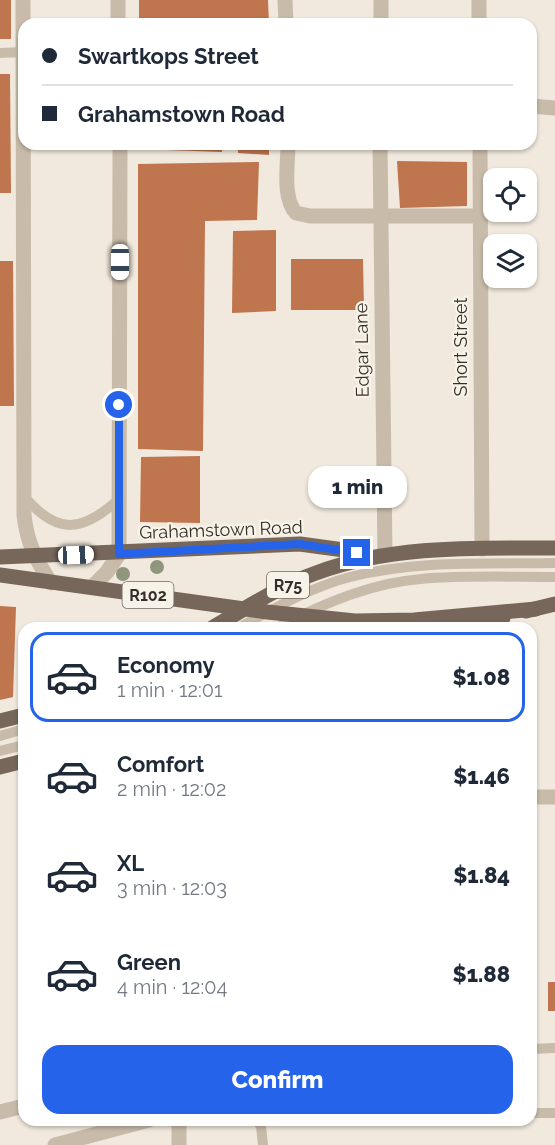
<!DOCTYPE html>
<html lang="en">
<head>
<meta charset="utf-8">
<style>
	:root { --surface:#fff; --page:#f6f6f7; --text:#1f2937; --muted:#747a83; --line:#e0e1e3; --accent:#2563eb }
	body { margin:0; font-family:Raleway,sans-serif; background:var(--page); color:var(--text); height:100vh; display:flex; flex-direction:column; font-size:22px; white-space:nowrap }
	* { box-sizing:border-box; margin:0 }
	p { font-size:20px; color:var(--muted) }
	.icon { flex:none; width:33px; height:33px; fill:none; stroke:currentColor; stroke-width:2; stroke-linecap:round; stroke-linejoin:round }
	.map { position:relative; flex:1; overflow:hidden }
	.sheet { position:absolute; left:18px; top:622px; width:519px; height:504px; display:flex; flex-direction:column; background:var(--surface); border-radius:18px; box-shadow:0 2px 4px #0004 }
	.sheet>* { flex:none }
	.guide { position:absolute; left:18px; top:18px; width:519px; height:132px; border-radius:18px; box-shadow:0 2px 4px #0004; display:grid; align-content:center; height:132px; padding:0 24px; background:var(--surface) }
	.buttons { position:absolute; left:483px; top:168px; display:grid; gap:12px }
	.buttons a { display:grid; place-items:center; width:54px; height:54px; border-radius:12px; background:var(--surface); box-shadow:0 2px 4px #0004; font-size:30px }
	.end { position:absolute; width:27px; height:27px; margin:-14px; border:8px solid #2563eb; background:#fff; box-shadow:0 0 0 3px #fff }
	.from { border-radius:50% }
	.bubble { position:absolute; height:42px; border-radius:18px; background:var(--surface); box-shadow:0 2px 4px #0004; font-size:20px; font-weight:800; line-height:42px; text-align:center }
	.car { position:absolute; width:18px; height:36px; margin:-18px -9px; border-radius:8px; box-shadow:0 0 4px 2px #0007; background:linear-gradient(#fff 24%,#345 0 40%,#fff 0 76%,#345 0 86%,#fff 0) }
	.guide b { display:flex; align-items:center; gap:21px; height:57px; font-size:22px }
	.guide b+b { border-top:2px solid var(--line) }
	.guide i { width:15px; height:15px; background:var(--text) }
	ul { padding:10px 0 0; list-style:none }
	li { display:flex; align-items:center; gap:18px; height:90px; margin:0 12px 9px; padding:0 12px; border:3px solid transparent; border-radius:18px }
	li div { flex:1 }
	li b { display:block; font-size:22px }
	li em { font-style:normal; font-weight:800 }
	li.current { border-color:var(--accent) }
	li>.icon { width:54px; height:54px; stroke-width:1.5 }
	.button { display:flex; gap:12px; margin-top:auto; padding:12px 24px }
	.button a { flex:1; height:69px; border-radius:18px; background:var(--accent); color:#fff; font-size:24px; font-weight:800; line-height:69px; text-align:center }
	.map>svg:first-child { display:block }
	.building { fill:#bf754d }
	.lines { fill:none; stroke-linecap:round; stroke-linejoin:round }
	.service { stroke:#c8bba9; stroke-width:10 }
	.minor { stroke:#c8bba9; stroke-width:15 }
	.primary { stroke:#77675b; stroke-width:15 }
	.tree { fill:#90967d }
	.route { stroke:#2563eb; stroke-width:8 }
	.labels { text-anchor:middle; stroke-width:4.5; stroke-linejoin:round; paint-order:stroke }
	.shield { fill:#f8f3e9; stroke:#706963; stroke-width:1.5 }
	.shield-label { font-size:16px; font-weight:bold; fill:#362e29 }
	.street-label { font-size:18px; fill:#362e29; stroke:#f8f3e9 }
</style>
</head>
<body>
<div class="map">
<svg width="555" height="1145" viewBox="0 0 555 1145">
	<rect width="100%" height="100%" fill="#f1e9dd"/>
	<!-- building -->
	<g class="building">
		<rect x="0" y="0" width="11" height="39"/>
		<polygon points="139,0 268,0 269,24 139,24"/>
		<polygon points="0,74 10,74 11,193 0,193"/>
		<polygon points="137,144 222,144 222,152 137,149"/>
		<polygon points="238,144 269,144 269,155 238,153"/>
		<polygon points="397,161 467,162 467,206 400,208"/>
		<polygon points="259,162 257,220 205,221 203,451 138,449 138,164"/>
		<polygon points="276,230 276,311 232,313 233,231"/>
		<polygon points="291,259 363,259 364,310 291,310"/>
		<polygon points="0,261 13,261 14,406 0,406"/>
		<polygon points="200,456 200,523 140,522 141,457"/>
		<polygon points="0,606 16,607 13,697 0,700"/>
		<rect x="548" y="982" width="7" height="29"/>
	</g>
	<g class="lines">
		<!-- service -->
		<g class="service">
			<polyline points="0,53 23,52"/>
			<path d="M24,496C57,536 83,532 119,499"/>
			<path d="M238,628C273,609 311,587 350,577C416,560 487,564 555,563"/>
			<path d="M277,628C321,604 370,583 421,579C465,575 510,577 555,577"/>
			<polyline points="0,736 24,729"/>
			<polyline points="0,751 24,745"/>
			<polyline points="531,1049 555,1048"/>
			<polyline points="531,1113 555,1113"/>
			<polyline points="256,1120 261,1126 263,1145"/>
		</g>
		<!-- minor -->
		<g class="minor">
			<path d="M23,0L24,515C27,543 36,560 51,583"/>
			<polyline points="118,0 118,24"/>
			<polyline points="285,0 286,24"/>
			<polyline points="479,0 479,24"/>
			<polyline points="381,24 381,0"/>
			<polyline points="531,106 555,108"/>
			<path d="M288,144C288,164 282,198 296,213L310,216H480"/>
			<polyline points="380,144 385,555"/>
			<polyline points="480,144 482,549"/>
			<polyline points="92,587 107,572 119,554 120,144"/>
			<polyline points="531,797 555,797"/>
			<polyline points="0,1112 24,1106"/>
			<polyline points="179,1120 179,1145"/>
			<polyline points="55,1145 149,1120"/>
		</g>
		<!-- primary -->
		<g class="primary">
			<polyline points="0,557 300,544 344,550 371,557"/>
			<polyline points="0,575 267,612 355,621 414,620 536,609"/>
			<polyline points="526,611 555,604"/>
			<path d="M212,628C245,609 279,586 316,573C391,545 476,548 555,548"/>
			<polyline points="464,628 503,618"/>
			<polyline points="0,721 24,715"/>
			<polyline points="0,767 24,761"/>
		</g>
	</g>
	<!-- trees -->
	<g class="tree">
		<circle cx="157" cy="567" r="7"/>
		<circle cx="123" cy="574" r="7"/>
	</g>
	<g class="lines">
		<!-- route -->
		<polyline class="route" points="119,405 119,554 300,544 357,553"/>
	</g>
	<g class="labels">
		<!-- shield labels -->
		<g class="shield">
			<rect x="267" y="572" width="42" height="26" rx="4.5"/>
			<rect x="122.5" y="582" width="51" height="26" rx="4.5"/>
		</g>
		<g class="shield-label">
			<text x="288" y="591">R75</text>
			<text x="148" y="601">R102</text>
		</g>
		<!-- street labels -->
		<g class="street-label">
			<text transform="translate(461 347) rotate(-90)" y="6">Short Street</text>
			<text transform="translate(362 350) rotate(-91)" y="6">Edgar Lane</text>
			<text transform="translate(221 530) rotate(-2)" y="6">Grahamstown Road</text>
		</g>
	</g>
</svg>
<div class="buttons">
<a><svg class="icon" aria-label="locate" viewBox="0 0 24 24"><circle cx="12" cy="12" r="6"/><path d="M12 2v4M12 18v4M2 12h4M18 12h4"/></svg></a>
<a><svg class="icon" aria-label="layers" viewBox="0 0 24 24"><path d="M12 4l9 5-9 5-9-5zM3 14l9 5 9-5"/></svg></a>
</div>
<i class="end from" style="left:119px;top:405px"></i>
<i class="end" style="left:357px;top:553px"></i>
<div class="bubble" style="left:308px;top:466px;width:99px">1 min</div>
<i class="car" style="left:120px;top:262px;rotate:180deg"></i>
<i class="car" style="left:76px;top:555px;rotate:88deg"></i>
<div class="guide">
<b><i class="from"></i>Swartkops Street</b>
<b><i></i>Grahamstown Road</b>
</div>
<section class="sheet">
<ul>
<li class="current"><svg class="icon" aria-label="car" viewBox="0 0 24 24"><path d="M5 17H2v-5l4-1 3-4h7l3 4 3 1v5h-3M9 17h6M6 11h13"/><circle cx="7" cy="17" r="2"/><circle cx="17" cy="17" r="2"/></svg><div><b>Economy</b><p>1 min · 12:01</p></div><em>$1.08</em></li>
<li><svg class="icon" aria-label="car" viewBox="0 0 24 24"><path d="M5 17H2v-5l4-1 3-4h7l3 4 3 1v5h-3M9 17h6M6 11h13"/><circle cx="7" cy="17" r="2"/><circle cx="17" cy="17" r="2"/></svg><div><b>Comfort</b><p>2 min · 12:02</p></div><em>$1.46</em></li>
<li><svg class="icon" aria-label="car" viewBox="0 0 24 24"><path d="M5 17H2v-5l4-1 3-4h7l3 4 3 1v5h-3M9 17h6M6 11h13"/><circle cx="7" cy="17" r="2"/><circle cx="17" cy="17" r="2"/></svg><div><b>XL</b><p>3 min · 12:03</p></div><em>$1.84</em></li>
<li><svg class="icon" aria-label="car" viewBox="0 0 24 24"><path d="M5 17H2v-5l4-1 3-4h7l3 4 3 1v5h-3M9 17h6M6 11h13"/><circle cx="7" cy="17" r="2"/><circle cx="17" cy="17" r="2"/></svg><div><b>Green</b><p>4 min · 12:04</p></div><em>$1.88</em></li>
</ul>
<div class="button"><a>Confirm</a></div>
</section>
</div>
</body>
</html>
